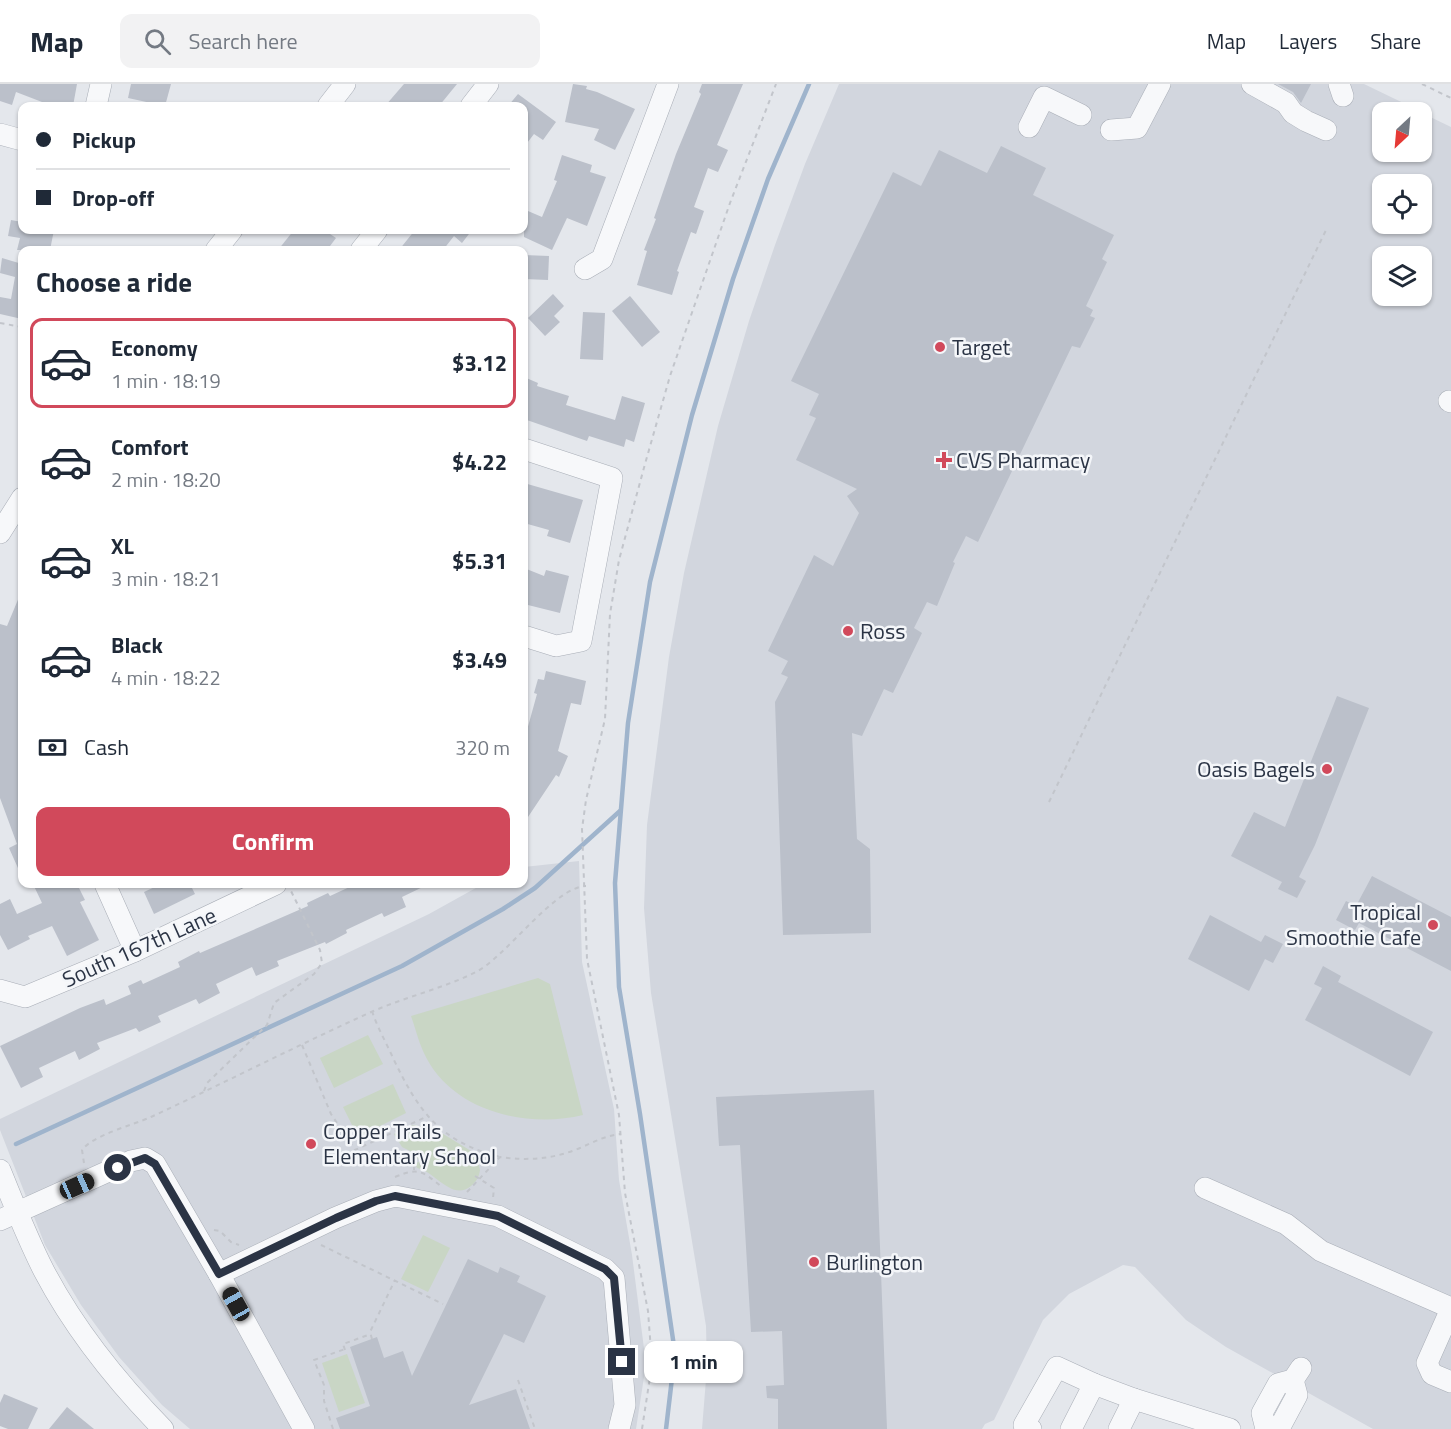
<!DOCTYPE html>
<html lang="en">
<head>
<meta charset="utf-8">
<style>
	:root { --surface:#fff; --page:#f2f2f3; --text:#1f2937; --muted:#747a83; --line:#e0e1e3; --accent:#d1495b }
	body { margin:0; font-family:"Titillium Web",sans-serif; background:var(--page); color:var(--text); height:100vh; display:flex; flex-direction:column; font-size:22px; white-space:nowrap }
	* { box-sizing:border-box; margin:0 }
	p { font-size:20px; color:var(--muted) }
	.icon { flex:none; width:33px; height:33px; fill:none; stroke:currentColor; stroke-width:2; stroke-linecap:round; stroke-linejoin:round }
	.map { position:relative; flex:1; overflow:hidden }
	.sheet { position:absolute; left:18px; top:162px; width:510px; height:642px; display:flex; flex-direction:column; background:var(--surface); border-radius:12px; box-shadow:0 2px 4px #0004 }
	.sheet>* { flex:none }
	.top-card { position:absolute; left:18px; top:18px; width:510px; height:132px; border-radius:12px; box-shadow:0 2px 4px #0004; display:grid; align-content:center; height:132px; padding:0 18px; background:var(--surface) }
	.needle { width:39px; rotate:206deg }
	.tools { position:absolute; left:1372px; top:18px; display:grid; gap:12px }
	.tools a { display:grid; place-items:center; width:60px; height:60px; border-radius:12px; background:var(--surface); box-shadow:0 2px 4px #0004; font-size:30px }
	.end { position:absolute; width:27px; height:27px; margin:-14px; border:8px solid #2b3445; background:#fff; box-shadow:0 0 0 3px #fff }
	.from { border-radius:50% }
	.bubble { position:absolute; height:42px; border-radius:12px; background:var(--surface); box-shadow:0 2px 4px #0004; font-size:20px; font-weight:700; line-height:42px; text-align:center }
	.car { position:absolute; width:18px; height:36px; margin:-18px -9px; border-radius:8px; box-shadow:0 0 4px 2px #0007; background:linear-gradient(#222 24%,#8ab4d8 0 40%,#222 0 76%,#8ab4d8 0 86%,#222 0) }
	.top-card b { display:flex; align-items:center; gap:21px; height:57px; font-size:22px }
	.top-card b+b { border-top:2px solid var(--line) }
	.top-card i { width:15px; height:15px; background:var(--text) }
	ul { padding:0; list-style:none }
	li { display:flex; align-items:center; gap:18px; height:90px; margin:0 12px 9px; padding:0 6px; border:3px solid transparent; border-radius:12px }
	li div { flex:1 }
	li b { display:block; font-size:22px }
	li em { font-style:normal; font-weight:700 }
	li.selected { border-color:var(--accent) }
	li>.icon { width:54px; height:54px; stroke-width:1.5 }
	h2 { padding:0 18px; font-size:27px; line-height:72px }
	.pay { display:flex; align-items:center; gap:15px; height:66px; padding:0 18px; font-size:22px }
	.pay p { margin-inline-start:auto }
	.button { display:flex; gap:12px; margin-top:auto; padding:12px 18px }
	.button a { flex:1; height:69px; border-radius:12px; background:var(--accent); color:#fff; font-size:24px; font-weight:700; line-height:69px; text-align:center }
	header { display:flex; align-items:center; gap:36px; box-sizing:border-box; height:84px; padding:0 30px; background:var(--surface); border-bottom:2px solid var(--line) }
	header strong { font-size:28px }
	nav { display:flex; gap:33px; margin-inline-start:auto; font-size:21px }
	.search { width:420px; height:54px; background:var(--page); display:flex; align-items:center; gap:15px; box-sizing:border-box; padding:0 21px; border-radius:12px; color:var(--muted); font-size:22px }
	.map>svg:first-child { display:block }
	.built { fill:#d2d6de; fill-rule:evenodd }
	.green { fill:#c9d6c5 }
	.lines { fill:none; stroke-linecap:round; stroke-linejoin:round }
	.stream { stroke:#9fb4cc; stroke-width:4.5 }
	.building { fill:#bbc0ca }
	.minor-casing { stroke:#a9aeb7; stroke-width:22 }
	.path { stroke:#c2c5cb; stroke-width:2; stroke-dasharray:4.5 4.5; stroke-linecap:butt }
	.minor { stroke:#f7f8fa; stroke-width:21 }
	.route { stroke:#2b3445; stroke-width:8 }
	.poi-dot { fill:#d1495b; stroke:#f4f6f9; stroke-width:2 }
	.labels { text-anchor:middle; stroke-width:5; stroke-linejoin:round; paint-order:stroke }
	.poi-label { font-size:22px; fill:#2b3445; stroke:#f4f6f9; text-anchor:start }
	.street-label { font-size:22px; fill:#2b3445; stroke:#f4f6f9 }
</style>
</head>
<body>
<header>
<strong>Map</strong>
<div class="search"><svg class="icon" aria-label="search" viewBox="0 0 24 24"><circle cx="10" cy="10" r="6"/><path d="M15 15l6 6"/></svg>Search here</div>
<nav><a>Map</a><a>Layers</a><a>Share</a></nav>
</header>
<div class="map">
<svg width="1451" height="1345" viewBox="0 0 1451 1345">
	<rect width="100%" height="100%" fill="#e4e7ec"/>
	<!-- built -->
	<g class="built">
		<path d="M839,0H1364L1422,28H1383V68H1422V29L1451,43V1345H1373L1226,1263L1186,1236L1135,1183L1123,1181L1069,1210L1043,1236L994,1336L985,1340L982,1345H702L707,1283L706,1242L651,909L644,824L647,741L669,573L684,489L718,342L749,237L775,161L805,80ZM1383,100H1422V140H1383ZM1383,172H1422V212H1383Z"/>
		<polygon points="579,777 582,878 614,1025 619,1096 632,1171 646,1280 636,1345 190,1345 162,1321 119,1273 81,1221 45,1161 0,1046 0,1035 429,830 483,800 524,800 524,783"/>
	</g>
	<!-- green -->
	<g class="green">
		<path d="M538,894L550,900L583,1031C526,1045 449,1027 423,967C418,956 415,943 411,932Z"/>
		<polygon points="368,951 383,980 334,1004 320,974"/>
		<polygon points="393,1000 406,1029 358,1053 343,1023"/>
		<path d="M413,1041L435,1045L476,1070L480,1086C479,1093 476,1098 471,1102C452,1118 435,1087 417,1084L415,1080L420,1077L412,1068L402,1063L394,1050Z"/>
		<polygon points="423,1151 450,1164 428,1208 401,1195"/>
		<polygon points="347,1270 365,1319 339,1328 322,1279"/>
	</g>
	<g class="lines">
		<!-- stream -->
		<g class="stream">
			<polyline points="16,1060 402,882 503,825 535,804 620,727"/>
			<polyline points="666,1345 675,1269 640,1030 619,903 615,799 628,639 650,498 692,331 733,195 768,95 809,0"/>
		</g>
	</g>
	<!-- building -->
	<g class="building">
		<polygon points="0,0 77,0 73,22 40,22 42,18 16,8 12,21 0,17"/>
		<polygon points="131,0 171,0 165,22 128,14"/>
		<polygon points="404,0 457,0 439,22 385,22"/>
		<polygon points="573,0 587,2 586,5 597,8 635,25 615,66 594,56 599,45 565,38"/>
		<polygon points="702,0 743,0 717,61 728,66 718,88 708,84 694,123 704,127 696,150 691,148 677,187 679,188 672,211 637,201 647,167 644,166 656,135 654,134 676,70 701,10 699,8"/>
		<polygon points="1278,0 1311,0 1301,19 1293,8"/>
		<polygon points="518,10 556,38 543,56 534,50 524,63 524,22 508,22"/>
		<polygon points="1001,62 1046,84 1033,111 1114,151 1102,175 1107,178 1086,222 1093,226 1090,232 1095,234 1080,264 1072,262 978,458 966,452 953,478 955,479 937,522 927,518 914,544 922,549 893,609 884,605 862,652 852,649 857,755 870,765 871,849 783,851 775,618 788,593 781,590 788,577 768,567 814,471 833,482 859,429 847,412 857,405 796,376 816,334 809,331 819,310 791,297 893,88 921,102 939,66 987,89"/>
		<polygon points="562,71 592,81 590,88 606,93 587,142 567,134 552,166 524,153 524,137 528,127 542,133 557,97 554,96"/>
		<polygon points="11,136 22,138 22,146 54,146 50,166 17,166 20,154 8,152"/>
		<polygon points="294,146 324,146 336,154 327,166 278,166"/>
		<polygon points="415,146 472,146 462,159 454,152 443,166 399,166"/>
		<polygon points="524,171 549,172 548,196 524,195"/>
		<polygon points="2,174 22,180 22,235 0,230 0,213 11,215 15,193 0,189"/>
		<polygon points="553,210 564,222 554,232 560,238 545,252 528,234"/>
		<polygon points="630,212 660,248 642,263 612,227"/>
		<polygon points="583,228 605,229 603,276 580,275"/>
		<polygon points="524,293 538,299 537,302 569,312 566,321 615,336 622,312 645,319 634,358 626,355 624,363 589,352 587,357 524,335"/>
		<polygon points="524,399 583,416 570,459 547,452 549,446 524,439"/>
		<polygon points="524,484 544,492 546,486 569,492 560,529 524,520"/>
		<polygon points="22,506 22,793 9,764 17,760 0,714 0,540 7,542"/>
		<polygon points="546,587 586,597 581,621 571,619 558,667 568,672 559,693 556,691 524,739 524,657 537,610 534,609 538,595 544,596"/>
		<polygon points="1337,612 1369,624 1315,761 1299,793 1306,797 1297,814 1278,805 1282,798 1231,772 1254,728 1285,743"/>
		<polygon points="1372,792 1451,833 1451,887 1359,839 1355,846 1336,836 1346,817 1356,822"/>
		<polygon points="33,800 77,800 85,816 80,818 99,856 67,872 52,842 28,852 30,855 8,866 0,851 0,820 10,815 17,830 42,819"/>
		<polygon points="161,800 190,800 195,810 154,830 144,808"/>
		<polygon points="356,800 429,800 402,813 406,823 384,833 382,829 346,846 347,849 326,860 325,858 277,877 279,882 256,892 252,883 216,900 220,909 199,920 196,915 158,932 161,938 139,948 136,944 97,959 100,965 79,976 75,967 39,984 43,993 21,1004 0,962 80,924 104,915 106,921 131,910 128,902 141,896 143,900 180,883 178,878 199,867 200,869 308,822 307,819 328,809 330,812"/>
		<polygon points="1210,831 1261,858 1265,851 1283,860 1273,879 1265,875 1249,907 1188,875"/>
		<polygon points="1323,882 1341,892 1338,898 1433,948 1410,992 1305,936 1322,904 1314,900"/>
		<polygon points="874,1006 887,1345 778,1345 778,1315 767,1314 766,1302 784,1301 782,1247 751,1248 740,1061 719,1062 716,1013"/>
		<polygon points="468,1175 498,1189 500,1183 520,1192 517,1198 546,1212 524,1259 504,1250 469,1321 516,1305 530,1345 340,1345 336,1334 370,1322 350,1263 377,1253 384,1274 403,1267 412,1292"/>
		<polygon points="4,1310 38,1324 28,1345 8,1345 0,1342 0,1319"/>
		<polygon points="67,1323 94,1345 49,1345"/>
	</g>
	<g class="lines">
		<defs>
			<g id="minor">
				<polyline points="1252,0 1286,19 1293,29 1306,37 1326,46"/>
				<polyline points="1339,0 1343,12"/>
				<polyline points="96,22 101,0"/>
				<polyline points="328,22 345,0"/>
				<polyline points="471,22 488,0"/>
				<polyline points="1029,43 1044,13 1081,31"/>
				<polyline points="1111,46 1137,44 1160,0"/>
				<polyline points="0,50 22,56"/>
				<polyline points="216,166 232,146"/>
				<polyline points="361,166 377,146"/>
				<polyline points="585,185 602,175 668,0"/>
				<polyline points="1449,317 1451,318"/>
				<polyline points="524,365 612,394 581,557 556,562 524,552"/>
				<polyline points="0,449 22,414"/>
				<polyline points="105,800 135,867"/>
				<polyline points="0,906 25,913 135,867 276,800"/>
				<path d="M0,1086C14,1120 27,1154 44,1187C75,1246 117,1298 163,1345"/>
				<polyline points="1205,1104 1286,1140 1321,1167 1451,1224"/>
				<polyline points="0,1136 131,1077 145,1074 155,1080 219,1190 304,1345"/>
				<polyline points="219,1190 335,1134 376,1117 395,1112 498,1132 605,1185 614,1194 625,1321 619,1345"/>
				<polyline points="1451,1225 1427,1279 1432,1290 1451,1298"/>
				<polyline points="1031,1345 1024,1341 1057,1283 1094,1300"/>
				<polyline points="1071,1345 1094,1300 1134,1315"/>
				<polyline points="1119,1345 1134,1315 1230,1345"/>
				<polyline points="1266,1345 1262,1329 1278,1300 1293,1296 1301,1284"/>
				<polyline points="1266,1345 1281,1341 1297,1311 1293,1296"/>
			</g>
		</defs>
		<!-- minor casing -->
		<use href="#minor" class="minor-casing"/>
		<!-- path -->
		<g class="path">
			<polyline points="1422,0 1451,14"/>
			<polyline points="0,239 22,243"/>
			<polyline points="1049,718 1327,144"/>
			<path d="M372,927C377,943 386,958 393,974C419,1028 439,1057 500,1073"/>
			<polyline points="302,961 331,1030 355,1066 428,1032"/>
			<polyline points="204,1007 207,999 267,941 274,919 314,890 322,879 320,866 291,807"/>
			<path d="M84,1079L82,1066C93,1051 133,1041 151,1033C224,999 296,962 369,929C404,913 442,905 476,888C506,873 554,803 586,802"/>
			<polyline points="414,1086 414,1083 421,1080"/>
			<polyline points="475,1092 494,1104 493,1114"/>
			<path d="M395,1093C419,1083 422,1087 442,1103"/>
			<path d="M467,1108L500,1073C528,1077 554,1075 580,1064C594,1058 604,1052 620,1050"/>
			<polyline points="214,1146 220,1147 231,1158 239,1161"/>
			<polyline points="321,1161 443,1220"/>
			<polyline points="372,1255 370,1248 395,1196"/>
			<polyline points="345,1266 343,1260 371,1250"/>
			<polyline points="518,1296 535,1345"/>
			<polyline points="333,1345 324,1317 324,1301 314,1276 345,1265"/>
			<polyline points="642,1345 652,1280 648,1227 625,1109 619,1031 587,875 582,745 586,716 605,635 610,530 619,476 645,380 670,292 730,119 776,0"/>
		</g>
		<!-- minor -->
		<use href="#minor" class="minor"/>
	</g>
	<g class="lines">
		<!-- route -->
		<polyline class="route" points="118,1084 145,1074 155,1080 219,1190 336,1134 376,1117 395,1112 498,1132 605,1185 614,1194 622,1278"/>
	</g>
	<!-- markers -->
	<g class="poi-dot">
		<circle cx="940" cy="263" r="6"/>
		<path d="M941 367h6v6h6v6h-6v6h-6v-6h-6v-6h6z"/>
		<circle cx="848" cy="547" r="6"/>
		<circle cx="1327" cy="685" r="6"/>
		<circle cx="1433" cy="841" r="6"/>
		<circle cx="311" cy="1060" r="6"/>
		<circle cx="814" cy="1178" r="6"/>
	</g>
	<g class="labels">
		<!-- poi labels -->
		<g class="poi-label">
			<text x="952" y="271">Target</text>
			<text x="956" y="384">CVS Pharmacy</text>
			<text x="860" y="555">Ross</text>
			<text x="1315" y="693" text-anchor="end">Oasis Bagels</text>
			<text x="1421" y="836" text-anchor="end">Tropical<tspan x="1421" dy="25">Smoothie Cafe</tspan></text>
			<text x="323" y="1055">Copper Trails<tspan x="323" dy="25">Elementary School</tspan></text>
			<text x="826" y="1186">Burlington</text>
		</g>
		<!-- street labels -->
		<g class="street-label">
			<text transform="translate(139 863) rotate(-24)" y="8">South 167th Lane</text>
		</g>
	</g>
</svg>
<div class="tools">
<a><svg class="needle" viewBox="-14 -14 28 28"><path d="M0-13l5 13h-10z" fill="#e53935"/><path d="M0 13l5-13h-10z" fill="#747a83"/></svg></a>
<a><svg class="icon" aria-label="locate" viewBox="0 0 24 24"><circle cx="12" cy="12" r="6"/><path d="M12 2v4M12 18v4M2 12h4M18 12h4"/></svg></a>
<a><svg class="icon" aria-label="layers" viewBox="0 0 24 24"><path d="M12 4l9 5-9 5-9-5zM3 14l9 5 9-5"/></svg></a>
</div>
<i class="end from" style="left:118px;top:1084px"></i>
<i class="end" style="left:622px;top:1278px"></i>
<div class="bubble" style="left:644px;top:1257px;width:99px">1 min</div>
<i class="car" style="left:77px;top:1102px;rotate:66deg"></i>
<i class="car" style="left:236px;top:1220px;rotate:331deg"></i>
<div class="top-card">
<b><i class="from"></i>Pickup</b>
<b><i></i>Drop-off</b>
</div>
<section class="sheet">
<h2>Choose a ride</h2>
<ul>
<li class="selected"><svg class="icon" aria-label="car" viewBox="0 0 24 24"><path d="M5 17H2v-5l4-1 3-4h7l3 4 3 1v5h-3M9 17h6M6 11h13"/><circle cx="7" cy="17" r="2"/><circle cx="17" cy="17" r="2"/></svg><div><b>Economy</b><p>1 min · 18:19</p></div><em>$3.12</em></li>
<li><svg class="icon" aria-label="car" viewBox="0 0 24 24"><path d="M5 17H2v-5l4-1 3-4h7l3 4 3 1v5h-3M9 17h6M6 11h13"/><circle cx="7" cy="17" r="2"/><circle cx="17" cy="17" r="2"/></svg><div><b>Comfort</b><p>2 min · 18:20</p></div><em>$4.22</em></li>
<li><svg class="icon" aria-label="car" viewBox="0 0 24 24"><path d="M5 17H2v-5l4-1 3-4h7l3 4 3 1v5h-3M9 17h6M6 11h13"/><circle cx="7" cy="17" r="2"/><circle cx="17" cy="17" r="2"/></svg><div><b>XL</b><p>3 min · 18:21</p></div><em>$5.31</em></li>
<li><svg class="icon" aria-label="car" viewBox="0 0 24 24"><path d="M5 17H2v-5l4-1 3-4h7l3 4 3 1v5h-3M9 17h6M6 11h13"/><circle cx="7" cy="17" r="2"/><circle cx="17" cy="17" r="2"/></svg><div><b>Black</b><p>4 min · 18:22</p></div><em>$3.49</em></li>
</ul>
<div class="pay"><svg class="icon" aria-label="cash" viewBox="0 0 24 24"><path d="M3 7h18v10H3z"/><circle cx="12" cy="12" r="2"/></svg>Cash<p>320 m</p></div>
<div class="button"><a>Confirm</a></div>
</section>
</div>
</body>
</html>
